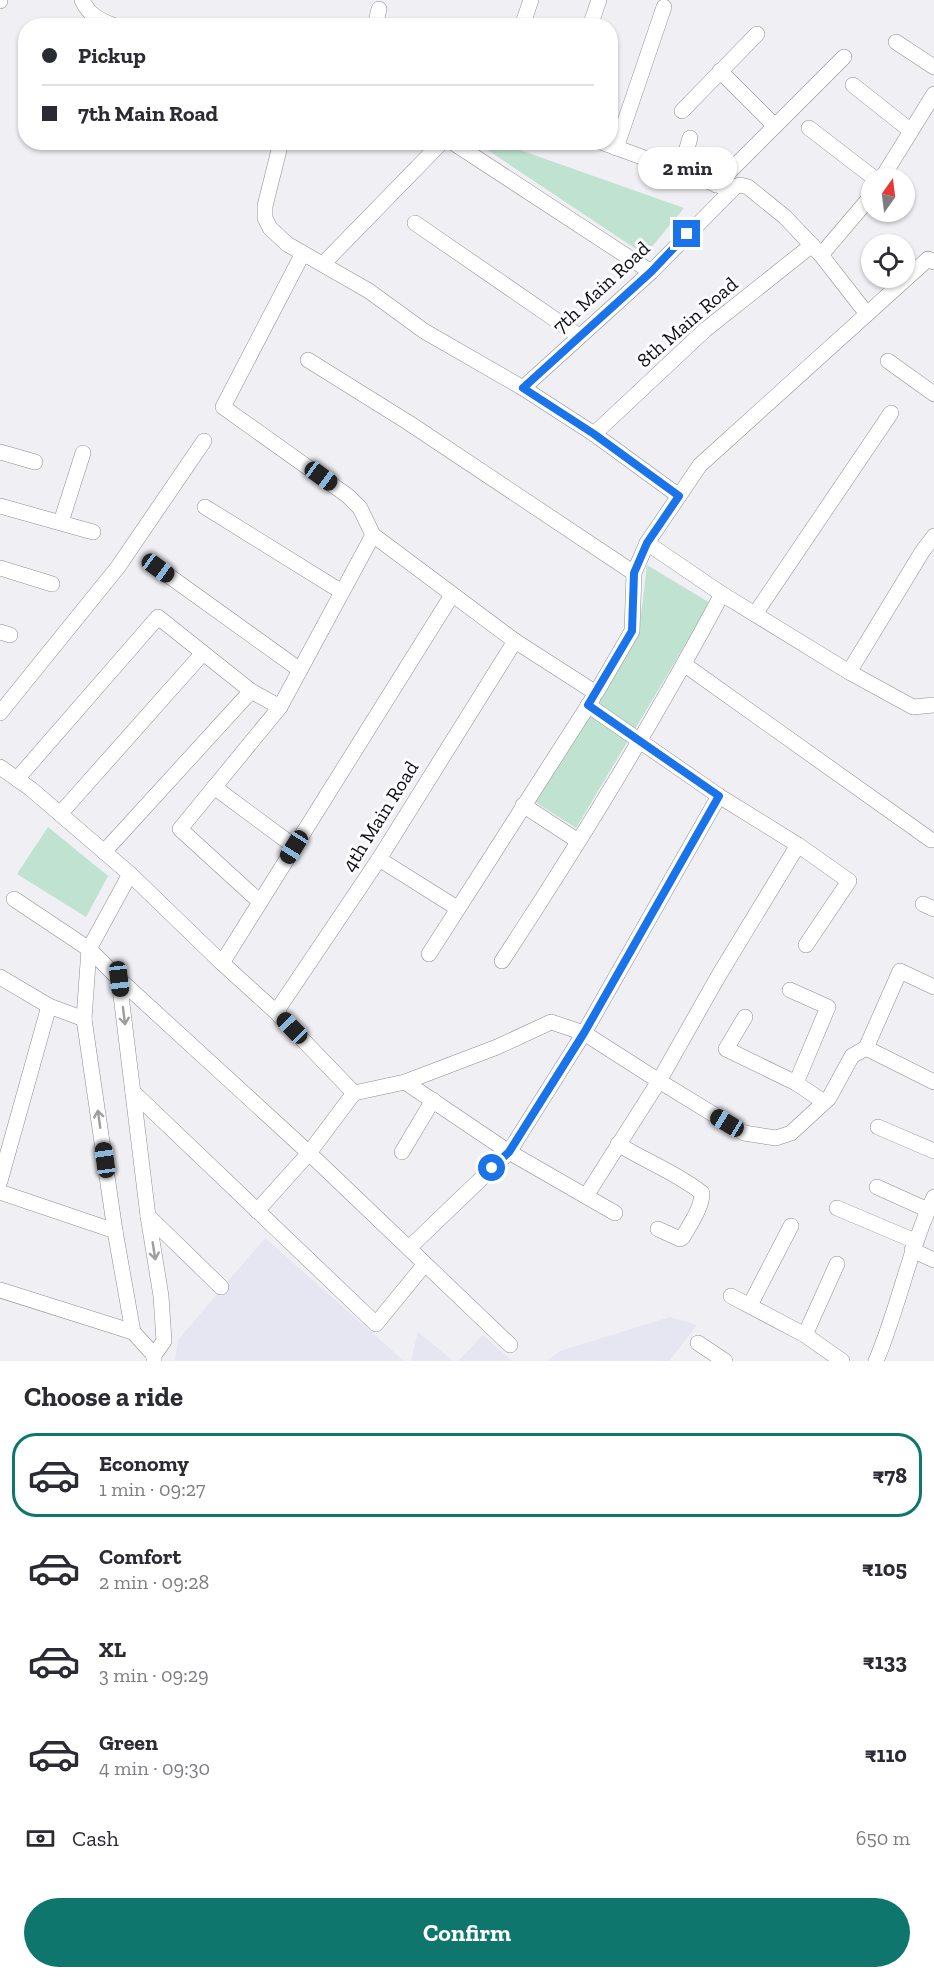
<!DOCTYPE html>
<html lang="en">
<head>
<meta charset="utf-8">
<style>
	:root { --surface:#fff; --page:#f2f2f3; --text:#2b2b33; --muted:#7c7c81; --line:#e1e1e2; --accent:#0f766e }
	body { margin:0; font-family:"Zilla Slab",serif; background:var(--page); color:var(--text); height:100vh; display:flex; flex-direction:column; font-size:22px; white-space:nowrap }
	* { box-sizing:border-box; margin:0 }
	p { font-size:20px; color:var(--muted) }
	.icon { flex:none; width:33px; height:33px; fill:none; stroke:currentColor; stroke-width:2; stroke-linecap:round; stroke-linejoin:round }
	.map { position:relative; height:1361px; overflow:hidden }
	.drawer { display:flex; flex-direction:column; background:var(--surface); flex:1 }
	.drawer>* { flex:none }
	.top-card { position:absolute; left:18px; top:18px; width:600px; height:132px; border-radius:24px; box-shadow:0 2px 4px #0004; display:grid; align-content:center; height:132px; padding:0 24px; background:var(--surface) }
	.needle { width:39px; rotate:14deg }
	.buttons { position:absolute; left:861px; top:168px; display:grid; gap:12px }
	.buttons a { display:grid; place-items:center; width:54px; height:54px; border-radius:50%; background:var(--surface); box-shadow:0 2px 4px #0004; font-size:30px }
	.end { position:absolute; width:27px; height:27px; margin:-14px; border:8px solid #1a73e8; background:#fff; box-shadow:0 0 0 3px #fff }
	.from { border-radius:50% }
	.bubble { position:absolute; height:42px; border-radius:21px; background:var(--surface); box-shadow:0 2px 4px #0004; font-size:20px; font-weight:700; line-height:42px; text-align:center }
	.car { position:absolute; width:18px; height:36px; margin:-18px -9px; border-radius:8px; box-shadow:0 0 4px 2px #0007; background:linear-gradient(#222 24%,#8ab4d8 0 40%,#222 0 76%,#8ab4d8 0 86%,#222 0) }
	.top-card b { display:flex; align-items:center; gap:21px; height:57px; font-size:22px }
	.top-card b+b { border-top:2px solid var(--line) }
	.top-card i { width:15px; height:15px; background:var(--text) }
	ul { padding:0; list-style:none }
	li { display:flex; align-items:center; gap:18px; height:84px; margin:0 12px 9px; padding:0 12px; border:3px solid transparent; border-radius:24px }
	li div { flex:1 }
	li b { display:block; font-size:22px }
	li em { font-style:normal; font-weight:700 }
	li.on { border-color:var(--accent) }
	li>.icon { width:54px; height:54px; stroke-width:1.5 }
	h2 { padding:0 24px; font-size:27px; line-height:72px }
	.pay { display:flex; align-items:center; gap:15px; height:66px; padding:0 24px; font-size:22px }
	.pay p { margin-inline-start:auto }
	.primary-button { display:flex; gap:12px; margin-top:auto; padding:12px 24px }
	.primary-button a { flex:1; height:69px; border-radius:36px; background:var(--accent); color:#fff; font-size:24px; font-weight:700; line-height:69px; text-align:center }
	.map>svg:first-child { display:block }
	.built { fill:#e6e5f2 }
	.green { fill:#c0e3d1 }
	.lines { fill:none; stroke-linecap:round; stroke-linejoin:round }
	.minor-casing { stroke:#8e8e93; stroke-width:16 }
	.minor { stroke:#fff; stroke-width:15 }
	.oneway { stroke:#9e9e9f }
	.route { stroke:#1a73e8; stroke-width:8 }
	.labels { text-anchor:middle; stroke-width:6; stroke-linejoin:round; paint-order:stroke }
	.street-label { font-size:20px; fill:#0d0d0f; stroke:#fdfdff }
</style>
</head>
<body>
<div class="map">
<svg width="934" height="1361" viewBox="0 0 934 1361">
	<rect width="100%" height="100%" fill="#efeff4"/>
	<!-- built -->
	<g class="built">
		<polygon points="265,1238 404,1361 175,1361 178,1340"/>
		<polygon points="670,1317 697,1325 669,1361 547,1361 560,1351"/>
		<polygon points="418,1332 453,1361 411,1361"/>
		<polygon points="483,1335 512,1361 458,1361"/>
	</g>
	<!-- green -->
	<g class="green">
		<polygon points="477,143 500,143 684,208 645,255"/>
		<polygon points="647,565 710,603 576,828 535,802 639,632"/>
		<polygon points="48,827 108,876 86,917 17,874"/>
	</g>
	<g class="lines">
		<defs>
			<g id="minor">
				<path d="M82,0C89,15 99,20 115,26"/>
				<polyline points="0,1 0,0"/>
				<polyline points="375,26 379,9"/>
				<polyline points="522,26 531,0"/>
				<polyline points="590,26 599,0"/>
				<polyline points="896,42 934,67"/>
				<polyline points="720,71 775,126"/>
				<polyline points="853,85 911,131"/>
				<polyline points="682,111 757,34"/>
				<polyline points="809,128 874,178"/>
				<polyline points="281,142 265,206 265,218 270,228 287,244 369,291 424,331 523,388 594,434 679,496"/>
				<polyline points="452,142 651,272"/>
				<polyline points="601,142 726,188"/>
				<polyline points="616,148 664,7"/>
				<polyline points="680,172 690,138"/>
				<polyline points="882,178 934,94"/>
				<polyline points="716,185 844,57"/>
				<polyline points="415,223 579,336"/>
				<polyline points="302,255 223,407 348,496 360,508 373,535 515,641 596,693 632,631 634,573 647,543 700,465 928,259 934,262"/>
				<polyline points="821,255 872,195"/>
				<polyline points="323,264 442,142"/>
				<polyline points="308,360 409,423 634,573"/>
				<polyline points="888,361 934,394"/>
				<polyline points="523,388 651,272 735,187 740,185 748,187 785,217 821,255 867,314"/>
				<polyline points="594,434 705,330 812,245"/>
				<polyline points="0,452 35,462"/>
				<polyline points="0,506 93,532"/>
				<polyline points="205,507 342,592"/>
				<polyline points="61,522 83,453"/>
				<polyline points="647,543 722,594 849,672 913,707 934,705"/>
				<polyline points="0,568 52,584"/>
				<polyline points="158,568 300,670"/>
				<polyline points="755,614 891,413"/>
				<polyline points="0,632 10,635"/>
				<polyline points="685,665 931,840"/>
				<polyline points="849,672 922,552 934,536"/>
				<polyline points="588,705 719,796 798,845 849,881 806,945"/>
				<polyline points="0,713 118,567 204,441"/>
				<polyline points="0,767 31,789 130,874 222,963 276,1012 354,1093 405,1082 497,1047 551,1022 584,1033 659,1081 744,1133 776,1138 791,1133 829,1098 852,1056 866,1048 934,1082"/>
				<polyline points="17,779 158,617 251,691 280,707"/>
				<polyline points="214,787 295,847"/>
				<polyline points="523,805 578,841"/>
				<polyline points="60,814 203,653"/>
				<polyline points="104,852 251,691"/>
				<polyline points="379,859 457,908"/>
				<polyline points="130,874 89,949 84,1019 115,1231 133,1332 154,1355"/>
				<polyline points="14,899 89,949 119,979 148,1216 161,1296 164,1341 154,1355 154,1361"/>
				<polyline points="260,902 180,829 280,707 373,535"/>
				<polyline points="923,904 934,909"/>
				<polyline points="429,954 593,698"/>
				<path d="M502,961C580,842 655,720 722,594"/>
				<polyline points="222,963 452,595"/>
				<polyline points="0,977 49,1006 84,1019"/>
				<polyline points="119,979 309,1153 510,1345"/>
				<polyline points="790,990 828,1007 796,1083 824,1102"/>
				<polyline points="276,1012 379,859 515,641"/>
				<polyline points="745,1017 726,1049 796,1083"/>
				<polyline points="866,1048 900,971 934,987"/>
				<polyline points="405,1082 509,1152 615,1213"/>
				<polyline points="133,1092 376,1324 425,1264"/>
				<polyline points="878,1127 934,1151"/>
				<path d="M618,1144C645,1161 679,1174 702,1193C702,1208 690,1224 683,1237L680,1239L658,1229"/>
				<polyline points="402,1152 433,1100"/>
				<polyline points="0,1181 49,1006"/>
				<polyline points="877,1187 928,1210"/>
				<polyline points="0,1192 115,1231"/>
				<polyline points="586,1196 659,1081 719,975 798,845"/>
				<polyline points="837,1208 915,1241"/>
				<polyline points="257,1211 309,1153 354,1093"/>
				<polyline points="148,1216 221,1287"/>
				<polyline points="409,1248 509,1152 584,1033 719,796"/>
				<polyline points="912,1250 934,1260"/>
				<polyline points="0,1290 133,1332"/>
				<polyline points="731,1296 805,1335 842,1361"/>
				<polyline points="750,1305 791,1226"/>
				<polyline points="805,1335 837,1264"/>
				<polyline points="698,1343 725,1361"/>
				<path d="M876,1361C899,1307 909,1250 934,1197"/>
			</g>
		</defs>
		<!-- minor casing -->
		<use href="#minor" class="minor-casing"/>
		<!-- minor -->
		<use href="#minor" class="minor"/>
	</g>
	<!-- one-way arrows -->
	<defs><path id="oneway-shaft" d="M-6 0H5M1.5-3L5.5 0L1.5 3" fill="none" stroke-width="1.6" stroke-linecap="round" stroke-linejoin="round" transform="scale(1.5)"/></defs>
	<g class="oneway">
		<use href="#oneway-shaft" transform="translate(124 1016) rotate(83)"/>
		<use href="#oneway-shaft" transform="translate(99 1119) rotate(-98)"/>
		<use href="#oneway-shaft" transform="translate(154 1251) rotate(81)"/>
	</g>
	<g class="lines">
		<!-- route -->
		<polyline class="route" points="492,1168 509,1152 584,1033 719,796 588,705 632,631 634,573 647,543 679,496 594,434 523,388 651,272 687,234"/>
	</g>
	<g class="labels">
		<!-- street labels -->
		<g class="street-label">
			<text transform="translate(601 287) rotate(-43)" y="7">7th Main Road</text>
			<text transform="translate(687 322) rotate(-41)" y="7">8th Main Road</text>
			<text transform="translate(380 816) rotate(-58)" y="7">4th Main Road</text>
		</g>
	</g>
</svg>
<div class="buttons">
<a><svg class="needle" viewBox="-14 -14 28 28"><path d="M0-13l5 13h-10z" fill="#e53935"/><path d="M0 13l5-13h-10z" fill="#7c7c81"/></svg></a>
<a><svg class="icon" aria-label="locate" viewBox="0 0 24 24"><circle cx="12" cy="12" r="6"/><path d="M12 2v4M12 18v4M2 12h4M18 12h4"/></svg></a>
</div>
<i class="end from" style="left:492px;top:1168px"></i>
<i class="end" style="left:687px;top:234px"></i>
<div class="bubble" style="left:638px;top:147px;width:99px">2 min</div>
<i class="car" style="left:321px;top:476px;rotate:126deg"></i>
<i class="car" style="left:158px;top:568px;rotate:126deg"></i>
<i class="car" style="left:294px;top:847px;rotate:212deg"></i>
<i class="car" style="left:119px;top:979px;rotate:173deg"></i>
<i class="car" style="left:292px;top:1028px;rotate:316deg"></i>
<i class="car" style="left:727px;top:1123px;rotate:301deg"></i>
<i class="car" style="left:105px;top:1160px;rotate:352deg"></i>
<div class="top-card">
<b><i class="from"></i>Pickup</b>
<b><i></i>7th Main Road</b>
</div>
</div>
<section class="drawer">
<h2>Choose a ride</h2>
<ul>
<li class="on"><svg class="icon" aria-label="car" viewBox="0 0 24 24"><path d="M5 17H2v-5l4-1 3-4h7l3 4 3 1v5h-3M9 17h6M6 11h13"/><circle cx="7" cy="17" r="2"/><circle cx="17" cy="17" r="2"/></svg><div><b>Economy</b><p>1 min · 09:27</p></div><em>₹78</em></li>
<li><svg class="icon" aria-label="car" viewBox="0 0 24 24"><path d="M5 17H2v-5l4-1 3-4h7l3 4 3 1v5h-3M9 17h6M6 11h13"/><circle cx="7" cy="17" r="2"/><circle cx="17" cy="17" r="2"/></svg><div><b>Comfort</b><p>2 min · 09:28</p></div><em>₹105</em></li>
<li><svg class="icon" aria-label="car" viewBox="0 0 24 24"><path d="M5 17H2v-5l4-1 3-4h7l3 4 3 1v5h-3M9 17h6M6 11h13"/><circle cx="7" cy="17" r="2"/><circle cx="17" cy="17" r="2"/></svg><div><b>XL</b><p>3 min · 09:29</p></div><em>₹133</em></li>
<li><svg class="icon" aria-label="car" viewBox="0 0 24 24"><path d="M5 17H2v-5l4-1 3-4h7l3 4 3 1v5h-3M9 17h6M6 11h13"/><circle cx="7" cy="17" r="2"/><circle cx="17" cy="17" r="2"/></svg><div><b>Green</b><p>4 min · 09:30</p></div><em>₹110</em></li>
</ul>
<div class="pay"><svg class="icon" aria-label="cash" viewBox="0 0 24 24"><path d="M3 7h18v10H3z"/><circle cx="12" cy="12" r="2"/></svg>Cash<p>650 m</p></div>
<div class="primary-button"><a>Confirm</a></div>
</section>
</body>
</html>
